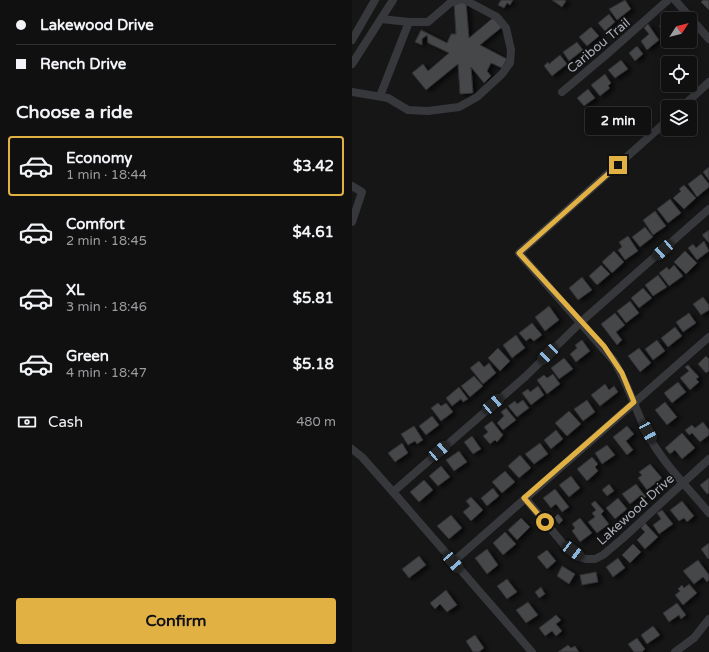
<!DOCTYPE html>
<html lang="en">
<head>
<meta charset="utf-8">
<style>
	:root { --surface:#101011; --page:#19191a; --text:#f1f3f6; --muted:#9c9d9f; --line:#303031; --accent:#e1b144 }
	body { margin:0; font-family:"Varela Round",sans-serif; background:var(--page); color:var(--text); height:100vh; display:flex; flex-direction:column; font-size:15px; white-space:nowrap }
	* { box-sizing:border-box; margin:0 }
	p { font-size:13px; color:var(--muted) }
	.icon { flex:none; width:22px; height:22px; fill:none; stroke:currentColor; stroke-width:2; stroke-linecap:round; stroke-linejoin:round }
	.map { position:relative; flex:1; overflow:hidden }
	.details { display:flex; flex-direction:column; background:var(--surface); width:352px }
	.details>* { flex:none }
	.hud { display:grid; align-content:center; height:88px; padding:0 16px; background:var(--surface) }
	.needle { width:26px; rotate:54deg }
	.tools { position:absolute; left:309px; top:12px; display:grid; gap:8px }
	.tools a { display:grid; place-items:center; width:36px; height:36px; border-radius:4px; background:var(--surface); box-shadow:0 2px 10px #0003,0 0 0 1px var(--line); font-size:20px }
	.end { position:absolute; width:18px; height:18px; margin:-9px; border:5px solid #e1b144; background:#111; box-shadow:0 0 0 2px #111 }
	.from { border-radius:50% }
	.bubble { position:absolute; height:28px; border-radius:4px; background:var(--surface); box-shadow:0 2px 10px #0003,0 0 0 1px var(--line); font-size:13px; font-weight:800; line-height:28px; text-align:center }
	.car { position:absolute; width:12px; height:24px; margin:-12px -6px; border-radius:5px; box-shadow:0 0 3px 1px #0007; background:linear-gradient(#222 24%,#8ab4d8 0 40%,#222 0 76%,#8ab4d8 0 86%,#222 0) }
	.hud b { display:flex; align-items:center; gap:14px; height:38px; font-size:15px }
	.hud b+b { border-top:1px solid var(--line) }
	.hud i { width:10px; height:10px; background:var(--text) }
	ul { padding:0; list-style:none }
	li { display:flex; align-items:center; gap:12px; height:60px; margin:0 8px 6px; padding:0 8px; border:2px solid transparent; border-radius:4px }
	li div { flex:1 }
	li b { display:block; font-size:15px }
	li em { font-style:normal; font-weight:800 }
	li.active { border-color:var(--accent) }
	li>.icon { width:36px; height:36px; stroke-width:1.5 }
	h2 { padding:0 16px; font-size:18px; line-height:48px }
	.pay { display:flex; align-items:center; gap:10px; height:44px; padding:0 16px; font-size:15px }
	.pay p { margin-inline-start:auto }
	.action { display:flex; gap:8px; margin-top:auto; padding:8px 16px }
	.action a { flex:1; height:46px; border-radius:4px; background:var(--accent); color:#111; font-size:16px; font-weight:800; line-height:46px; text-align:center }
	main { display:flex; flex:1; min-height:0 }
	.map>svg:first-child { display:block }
	.building { fill:#45464a; stroke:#303033; filter:url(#shadow) }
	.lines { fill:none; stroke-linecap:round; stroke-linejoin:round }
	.minor { stroke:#37383c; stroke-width:8 }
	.route { stroke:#e1b144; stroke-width:5 }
	.labels { text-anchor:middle; stroke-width:3.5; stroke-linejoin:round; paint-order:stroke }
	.street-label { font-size:13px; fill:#a9adb6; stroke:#111112 }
</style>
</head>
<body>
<main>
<section class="details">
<div class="hud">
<b><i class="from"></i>Lakewood Drive</b>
<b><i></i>Rench Drive</b>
</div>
<h2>Choose a ride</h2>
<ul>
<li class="active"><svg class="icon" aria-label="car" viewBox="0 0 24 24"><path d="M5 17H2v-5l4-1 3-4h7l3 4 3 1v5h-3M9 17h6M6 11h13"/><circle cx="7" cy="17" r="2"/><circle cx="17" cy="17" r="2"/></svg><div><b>Economy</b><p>1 min · 18:44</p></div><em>$3.42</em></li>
<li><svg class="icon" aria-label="car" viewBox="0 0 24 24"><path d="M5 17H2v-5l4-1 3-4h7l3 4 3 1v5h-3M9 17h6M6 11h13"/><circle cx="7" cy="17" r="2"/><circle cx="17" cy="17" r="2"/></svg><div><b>Comfort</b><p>2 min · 18:45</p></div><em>$4.61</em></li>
<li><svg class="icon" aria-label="car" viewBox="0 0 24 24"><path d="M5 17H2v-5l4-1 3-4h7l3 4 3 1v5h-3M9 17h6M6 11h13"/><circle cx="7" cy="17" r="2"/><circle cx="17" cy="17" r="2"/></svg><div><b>XL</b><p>3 min · 18:46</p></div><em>$5.81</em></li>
<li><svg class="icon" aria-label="car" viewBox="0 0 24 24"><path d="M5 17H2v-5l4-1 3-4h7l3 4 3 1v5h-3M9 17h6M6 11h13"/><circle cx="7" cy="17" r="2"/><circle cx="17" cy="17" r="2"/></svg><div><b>Green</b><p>4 min · 18:47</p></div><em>$5.18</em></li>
</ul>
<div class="pay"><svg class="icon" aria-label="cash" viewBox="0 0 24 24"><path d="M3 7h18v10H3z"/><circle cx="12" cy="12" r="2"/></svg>Cash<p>480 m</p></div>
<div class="action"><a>Confirm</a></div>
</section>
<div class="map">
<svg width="357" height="652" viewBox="0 0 357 652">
	<defs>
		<filter id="shadow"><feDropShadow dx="4" dy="2" stdDeviation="2" flood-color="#0009"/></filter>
	</defs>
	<rect width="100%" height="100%" fill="#161617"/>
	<!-- building -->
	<g class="building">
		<polygon points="149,0 161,0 158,5 155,3 152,8 146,5"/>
		<polygon points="200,0 212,0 214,1 210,7"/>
		<polygon points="273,0 279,9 265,20 257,9"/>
		<polygon points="351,0 357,0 357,10 349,2"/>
		<polygon points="114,2 117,38 142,17 150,27 128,45 155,59 150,68 139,63 135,71 139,76 132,83 119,67 121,93 108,94 106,64 74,90 60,73 71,64 76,71 97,53 76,43 75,35 70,39 70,45 63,42 69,30 95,43 99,34 104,34 102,3"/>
		<polygon points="257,14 263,22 253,31 246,23"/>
		<polygon points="317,18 316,34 315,35 307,26"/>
		<polygon points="296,24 307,40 295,50 289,41 297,34 292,28"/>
		<polygon points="239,27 247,36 235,46 227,37"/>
		<polygon points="225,42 231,50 217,61 211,52"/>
		<polygon points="285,46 291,54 283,61 277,53"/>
		<polygon points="208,55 215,64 200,76 192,66 196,62 197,64"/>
		<polygon points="269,60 276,69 263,78 256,70"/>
		<polygon points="253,74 259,83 256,86 258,88 248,96 239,85"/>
		<polygon points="236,89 243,98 232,106 225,98"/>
		<polygon points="357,167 357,180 351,172"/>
		<polygon points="349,174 357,184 357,187 345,197 336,184"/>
		<polygon points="332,185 344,198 332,209 321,198 329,191 327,189"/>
		<polygon points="318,199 329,213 316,223 305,209"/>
		<polygon points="303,211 314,226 301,235 291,220"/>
		<polygon points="293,227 301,237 288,247 280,237"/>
		<polygon points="357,230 357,243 350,235"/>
		<polygon points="276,236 286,251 273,260 266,250 270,247 267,242"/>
		<polygon points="352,241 357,251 345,260 336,248 341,244 344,248"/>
		<polygon points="262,251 272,262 260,273 250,262"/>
		<polygon points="333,251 345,263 334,274 322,262"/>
		<polygon points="249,265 258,274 245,285 237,276"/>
		<polygon points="322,265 331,276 317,286 307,273 315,267 317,270"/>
		<polygon points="306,275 315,287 301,296 293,285"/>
		<polygon points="230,277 240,290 226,300 217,288"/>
		<polygon points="291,288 300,298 287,308 279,298"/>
		<polygon points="351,297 357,305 357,310 349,315 341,304"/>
		<polygon points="278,301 287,313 274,323 265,311"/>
		<polygon points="197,306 207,320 193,331 183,317"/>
		<polygon points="263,313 273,325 264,332 270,340 265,345 249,324"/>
		<polygon points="337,313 344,323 331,332 324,322"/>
		<polygon points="180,323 190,335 182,341 178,338 174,341 167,333"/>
		<polygon points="323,327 330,336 316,347 309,338"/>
		<polygon points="164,335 173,348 160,358 151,345"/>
		<polygon points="230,340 238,351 224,362 218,354 225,348 223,345"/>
		<polygon points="305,340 313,351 301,360 293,349"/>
		<polygon points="146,348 158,361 148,371 136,358"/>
		<polygon points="287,348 299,363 288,372 276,356"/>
		<polygon points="354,356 357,359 357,371 354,373 346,364"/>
		<polygon points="212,358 221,369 207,379 199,368"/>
		<polygon points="127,361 132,367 137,363 144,373 131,384 118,368"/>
		<polygon points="336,365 347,377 344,379 347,382 338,390 328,378 337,371 333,367"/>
		<polygon points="201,374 208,384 195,394 185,380 192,375 195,378"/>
		<polygon points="122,376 131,386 118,397 109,386"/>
		<polygon points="326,382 334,392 320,403 312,393"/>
		<polygon points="253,384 257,390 262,386 266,392 248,406 239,395"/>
		<polygon points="186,386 192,395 179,405 170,393 176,389 178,392"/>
		<polygon points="107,387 116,399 111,402 109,399 100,406 94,398"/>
		<polygon points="171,400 177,408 165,417 156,406 163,401 165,404"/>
		<polygon points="235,400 243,412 231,421 222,409"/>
		<polygon points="313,402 325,417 315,425 303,410"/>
		<polygon points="86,403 89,406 94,403 101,412 89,421 79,408"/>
		<polygon points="154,408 164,420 151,430 145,423 152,416 149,412"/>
		<polygon points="217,411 229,424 215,436 203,423"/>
		<polygon points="80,416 87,425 74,435 67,426"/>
		<polygon points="140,421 151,435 145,442 143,440 138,444 131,436 136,432 132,427"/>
		<polygon points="351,422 357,430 357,435 348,442 340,433 337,435 333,430 340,425 343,428"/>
		<polygon points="62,426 71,440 65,444 63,441 56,445 49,434"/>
		<polygon points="275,426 282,434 274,441 281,450 275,455 261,437"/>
		<polygon points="204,430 211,439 199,449 192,440"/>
		<polygon points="330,433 343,448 330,459 323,450 318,454 313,448"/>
		<polygon points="120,436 129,449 121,454 112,442"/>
		<polygon points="50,443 56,453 43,462 36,453"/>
		<polygon points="188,443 196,454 182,464 173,454"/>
		<polygon points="255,445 263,455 250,464 243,453"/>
		<polygon points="107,451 115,462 102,471 94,460"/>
		<polygon points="168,455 179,468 167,478 156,466"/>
		<polygon points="240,457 246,464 243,467 246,471 235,481 225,469"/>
		<polygon points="298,464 310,478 295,490 286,478 290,475 287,472"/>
		<polygon points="89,466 98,477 86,486 77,476"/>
		<polygon points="153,471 163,482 150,493 140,482"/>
		<polygon points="219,476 228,488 217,497 207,485"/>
		<polygon points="357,478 357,493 355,494 348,485"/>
		<polygon points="72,480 81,490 67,502 58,492"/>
		<polygon points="257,484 262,491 255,496 250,490"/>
		<polygon points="284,484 294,497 290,500 288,496 278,504 270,494"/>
		<polygon points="141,488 147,496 135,506 129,498"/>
		<polygon points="203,489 217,507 210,512 204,504 199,508 191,498"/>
		<polygon points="119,497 131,510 119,521 111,512 118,506 114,501"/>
		<polygon points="266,498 275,509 263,519 254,508"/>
		<polygon points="243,501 252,511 249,514 257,524 245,533 236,522 243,517 240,513 244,510 239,504"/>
		<polygon points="330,501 342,516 335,522 332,518 327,521 318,510"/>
		<polygon points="310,510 321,524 307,534 301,525 309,519 305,513"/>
		<polygon points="206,514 211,520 207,524 202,518"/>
		<polygon points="99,515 110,528 97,539 85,526"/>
		<polygon points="169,518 178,527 165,540 156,530"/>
		<polygon points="228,518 240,533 228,542 220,531 223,528 220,524"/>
		<polygon points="293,523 306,537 293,549 285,540 293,532 289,528"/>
		<polygon points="153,532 164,544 151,555 141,543"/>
		<polygon points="357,543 357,558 356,559 349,549"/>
		<polygon points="281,544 289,552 278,563 270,555"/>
		<polygon points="135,549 146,565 135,574 123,558"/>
		<polygon points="195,550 204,561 195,569 185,557"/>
		<polygon points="67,556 74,565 57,578 50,569"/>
		<polygon points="266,558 273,568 261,577 254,567"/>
		<polygon points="346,560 357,575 357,580 355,582 351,577 342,584 331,571"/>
		<polygon points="210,566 223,574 217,584 205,576"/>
		<polygon points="244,572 246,582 230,585 228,575"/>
		<polygon points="155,579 165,592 155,599 145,586"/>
		<polygon points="337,584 345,593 331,605 323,595 328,591 326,589 330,585 332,588"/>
		<polygon points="189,587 193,594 187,598 183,592"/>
		<polygon points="94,590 105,605 95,612 88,604 83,609 78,603"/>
		<polygon points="176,602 186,615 174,623 164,610"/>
		<polygon points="325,603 334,615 329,619 327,615 317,622 311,613"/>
		<polygon points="204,615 209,620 204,624 210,631 204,636 200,631 193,636 187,628"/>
		<polygon points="301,626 308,635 295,644 289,635"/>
		<polygon points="123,635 132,648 127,652 121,652 114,641"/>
		<polygon points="285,638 293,649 290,652 282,652 276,644"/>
		<polygon points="216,645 219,648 223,646 227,652 206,652"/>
	</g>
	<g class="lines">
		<!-- minor -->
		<g class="minor">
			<polyline points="323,0 357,39"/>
			<polyline points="29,19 57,22"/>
			<polyline points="0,40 23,0"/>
			<polyline points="0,64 41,0"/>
			<polyline points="0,92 36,98 56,110 76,111 107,107 125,97 150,74 158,63 159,50 154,28 145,17 113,0"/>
			<polyline points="210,92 254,55 316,0"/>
			<polyline points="28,96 57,22 76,22 98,3 107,0"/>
			<polyline points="330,107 357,82"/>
			<path d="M316,120L167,253L262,361C280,390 287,426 308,454C322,475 341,493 357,513"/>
			<polyline points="0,186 10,192 0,222"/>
			<polyline points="0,449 10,457 41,492 180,652"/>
			<polyline points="41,492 174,376 230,321 357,209"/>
			<polyline points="173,498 213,546 228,557 234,559 243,559 251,555 270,539 357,459"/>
			<polyline points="101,562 357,337"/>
			<polyline points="323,652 342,638 357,619"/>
		</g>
	</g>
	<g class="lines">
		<!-- route -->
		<polyline class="route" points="193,522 172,498 282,402 270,373 252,346 167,253 266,165"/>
	</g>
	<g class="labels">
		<!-- street labels -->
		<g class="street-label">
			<text transform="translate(246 45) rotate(-40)" y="5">Caribou Trail</text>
			<text transform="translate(283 509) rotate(-42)" y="5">Lakewood Drive</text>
		</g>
	</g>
</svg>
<div class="tools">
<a><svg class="needle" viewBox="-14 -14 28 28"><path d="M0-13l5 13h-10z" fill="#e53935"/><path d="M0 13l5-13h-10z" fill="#9c9d9f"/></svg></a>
<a><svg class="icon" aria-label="locate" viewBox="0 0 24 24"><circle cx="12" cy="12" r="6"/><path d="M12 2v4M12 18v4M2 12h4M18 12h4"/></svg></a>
<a><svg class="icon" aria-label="layers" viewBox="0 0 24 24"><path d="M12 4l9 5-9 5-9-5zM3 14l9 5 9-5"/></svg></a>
</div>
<i class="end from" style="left:193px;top:522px"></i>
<i class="end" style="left:266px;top:165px"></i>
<div class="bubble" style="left:233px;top:107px;width:66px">2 min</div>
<i class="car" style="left:311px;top:250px;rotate:228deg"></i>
<i class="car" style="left:196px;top:354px;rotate:226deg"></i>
<i class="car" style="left:141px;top:404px;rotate:49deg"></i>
<i class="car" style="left:296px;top:432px;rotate:152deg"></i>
<i class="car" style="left:87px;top:451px;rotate:49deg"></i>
<i class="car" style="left:221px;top:551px;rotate:127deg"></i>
<i class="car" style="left:101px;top:562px;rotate:139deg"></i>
</div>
</main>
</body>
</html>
